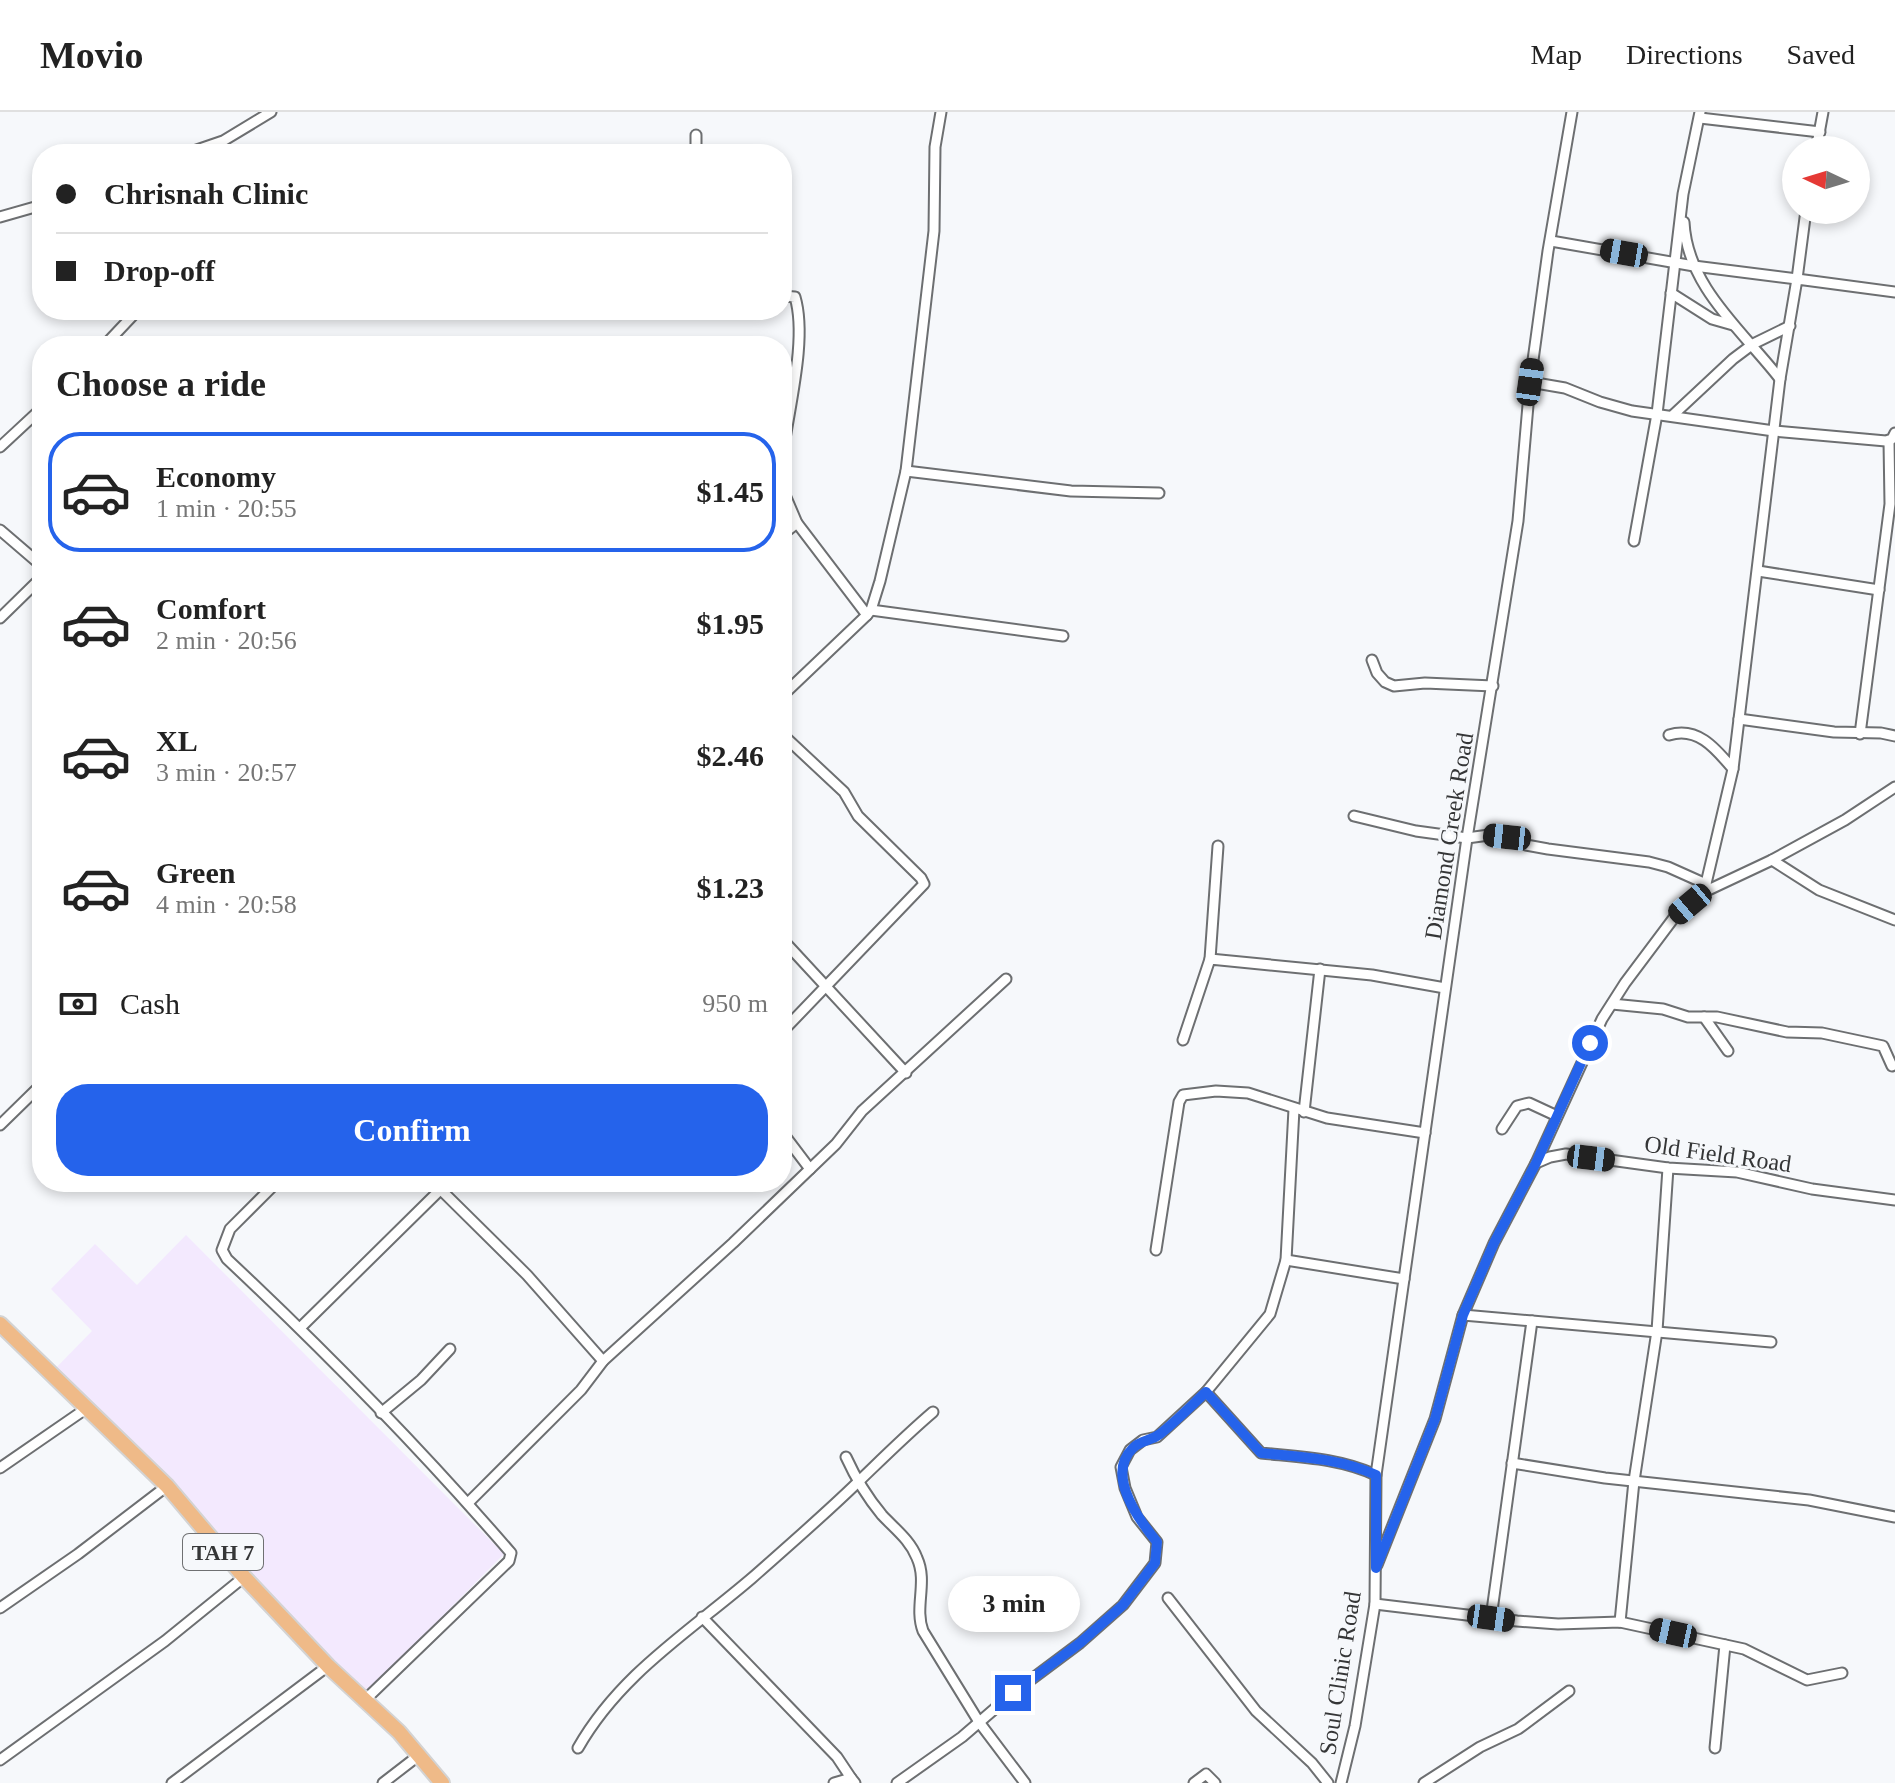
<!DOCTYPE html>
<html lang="en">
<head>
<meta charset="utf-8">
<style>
	:root { --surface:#fff; --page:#f2f2f2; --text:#222; --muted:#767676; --line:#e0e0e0; --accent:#2563eb }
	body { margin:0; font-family:"Times New Roman",serif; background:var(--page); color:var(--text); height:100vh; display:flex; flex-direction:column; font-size:30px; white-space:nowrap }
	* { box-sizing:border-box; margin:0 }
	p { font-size:26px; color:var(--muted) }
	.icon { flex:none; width:44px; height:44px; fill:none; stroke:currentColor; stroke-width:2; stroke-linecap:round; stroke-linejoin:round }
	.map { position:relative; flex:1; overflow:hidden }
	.side { position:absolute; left:32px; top:224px; width:760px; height:856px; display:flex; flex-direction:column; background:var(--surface); border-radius:32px; box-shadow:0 4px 12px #0003 }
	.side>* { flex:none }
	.top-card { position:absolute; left:32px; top:32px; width:760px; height:176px; border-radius:32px; box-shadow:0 4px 12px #0003; display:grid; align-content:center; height:176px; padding:0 24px; background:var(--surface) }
	.needle { width:52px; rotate:274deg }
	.buttons { position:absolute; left:1782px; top:24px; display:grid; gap:16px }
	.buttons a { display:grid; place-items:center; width:88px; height:88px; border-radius:50%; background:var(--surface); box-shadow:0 4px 12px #0003; font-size:40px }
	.end { position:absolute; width:36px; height:36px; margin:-18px; border:10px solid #2563eb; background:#fff; box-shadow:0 0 0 4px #fff }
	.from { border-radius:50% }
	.bubble { position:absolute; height:56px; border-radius:28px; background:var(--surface); box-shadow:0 4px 12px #0003; font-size:26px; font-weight:700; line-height:56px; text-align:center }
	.car { position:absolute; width:24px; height:48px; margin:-24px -12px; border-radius:10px; box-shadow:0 0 6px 2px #0007; background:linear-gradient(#222 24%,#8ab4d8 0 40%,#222 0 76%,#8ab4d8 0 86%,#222 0) }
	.top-card b { display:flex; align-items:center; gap:28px; height:76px; font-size:30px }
	.top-card b+b { border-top:2px solid var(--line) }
	.top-card i { width:20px; height:20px; background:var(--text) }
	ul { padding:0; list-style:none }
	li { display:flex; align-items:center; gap:24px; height:120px; margin:0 16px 12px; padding:0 8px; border:4px solid transparent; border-radius:32px }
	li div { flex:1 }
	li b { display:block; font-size:30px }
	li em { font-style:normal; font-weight:700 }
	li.on { border-color:var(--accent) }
	li>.icon { width:72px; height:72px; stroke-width:1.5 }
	h2 { padding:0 24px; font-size:36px; line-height:96px }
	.pay { display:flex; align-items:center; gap:20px; height:88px; padding:0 24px; font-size:30px }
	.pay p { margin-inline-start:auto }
	.button { display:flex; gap:16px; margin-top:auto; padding:16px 24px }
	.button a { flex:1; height:92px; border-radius:32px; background:var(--accent); color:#fff; font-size:32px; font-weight:700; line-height:92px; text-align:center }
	header { display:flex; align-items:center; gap:48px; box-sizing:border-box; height:112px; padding:0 40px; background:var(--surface); border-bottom:2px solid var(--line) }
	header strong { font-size:38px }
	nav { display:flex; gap:44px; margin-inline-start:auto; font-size:28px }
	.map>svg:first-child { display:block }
	.industrial { fill:#f3e9fe }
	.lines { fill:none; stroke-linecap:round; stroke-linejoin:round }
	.minor-casing { stroke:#6d6f71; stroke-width:13 }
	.trunk-casing { stroke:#d3d3d3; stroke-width:18 }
	.minor { stroke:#fff; stroke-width:9 }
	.trunk { stroke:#efba88; stroke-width:14 }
	.route { stroke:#2563eb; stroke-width:10 }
	.labels { text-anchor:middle; stroke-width:6; stroke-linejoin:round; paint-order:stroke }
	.shield { fill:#f6f8fb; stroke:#6f7072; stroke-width:2 }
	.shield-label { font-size:22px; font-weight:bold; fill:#353637 }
	.street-label { font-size:24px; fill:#353637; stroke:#f6f8fb }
</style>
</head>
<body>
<header>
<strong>Movio</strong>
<nav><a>Map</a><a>Directions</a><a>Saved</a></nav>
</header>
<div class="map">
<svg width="1895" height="1671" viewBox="0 0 1895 1671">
	<rect width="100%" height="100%" fill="#f6f8fb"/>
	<!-- industrial -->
	<polygon class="industrial" points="186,1123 504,1442 365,1582 48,1264 92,1219 51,1177 95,1132 137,1173"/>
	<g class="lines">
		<defs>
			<g id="minor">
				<polyline points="1700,6 1820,20"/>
				<polyline points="696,23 696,42"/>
				<polyline points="1816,38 1823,0"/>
				<polyline points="185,42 223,29 271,0"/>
				<polyline points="0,105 42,93"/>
				<path d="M1684,110C1687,175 1743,219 1780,267"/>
				<polyline points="1551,129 1694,154 1797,167 1806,98"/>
				<polyline points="1671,181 1712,207 1733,213"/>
				<path d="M782,184L795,185C808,229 787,302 782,348"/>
				<polyline points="104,234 138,198"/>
				<polyline points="1530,270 1565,276 1600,290 1632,299 1774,319 1886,329 1892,327 1895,321"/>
				<polyline points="1672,304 1733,247 1753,232 1790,214"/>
				<polyline points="0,335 42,296"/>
				<polyline points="906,359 1071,379 1159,381"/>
				<polyline points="782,376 797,411 867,503"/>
				<polyline points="0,418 42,454"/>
				<polyline points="782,423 797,411"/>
				<polyline points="1634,429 1657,302 1683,82 1700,0"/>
				<polyline points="1758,459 1879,478"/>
				<polyline points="871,498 1063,524"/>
				<polyline points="0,506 42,465"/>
				<polyline points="1372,548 1377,561 1385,570 1394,574 1425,571 1493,574"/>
				<polyline points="782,584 867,503 871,498 880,469 906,359 934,119 935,35 941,0"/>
				<polyline points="1739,607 1834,620 1881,621 1895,624"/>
				<polyline points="782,622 844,680 858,704 921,766 924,772 782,920"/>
				<polyline points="1860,622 1890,392 1889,329"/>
				<path d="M1669,623C1698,614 1716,637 1733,657"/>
				<polyline points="1354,704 1416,719 1467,726 1489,723 1507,725 1526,733 1548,737 1649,750 1668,755 1706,772"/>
				<polyline points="1772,748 1819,778 1895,808"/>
				<polyline points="1704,780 1733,657 1780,267 1797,167 1895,180"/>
				<polyline points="782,827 906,961"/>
				<polyline points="1210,847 1218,734"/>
				<polyline points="1612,892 1663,897 1688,905 1717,905 1787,920 1822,921 1883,934 1892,954"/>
				<polyline points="1704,905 1728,939"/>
				<polyline points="1183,928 1210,847 1372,863 1445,876"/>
				<polyline points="1304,1000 1320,857"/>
				<polyline points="0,1013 42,972"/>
				<polyline points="1502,1017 1517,994 1529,991 1557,1004"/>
				<polyline points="782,1020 810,1057"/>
				<polyline points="1536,1051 1550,1045 1566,1042 1668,1056 1737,1060 1812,1077 1895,1088"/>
				<path d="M277,1070L230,1117L222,1138L227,1147C326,1240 422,1338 511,1441L509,1449L366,1587"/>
				<polyline points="433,1070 527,1163 603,1249"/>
				<polyline points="1156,1138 1179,990 1183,983 1216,979 1248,981 1327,1006 1425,1021"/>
				<polyline points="1286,1148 1404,1167"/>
				<polyline points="1463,1203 1771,1230"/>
				<polyline points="300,1216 441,1077"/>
				<path d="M1206,1280L1261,1341C1300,1345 1339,1346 1376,1363"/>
				<polyline points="381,1301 421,1268 450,1237"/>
				<path d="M846,1345C856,1367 867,1385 882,1403C895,1417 910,1428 917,1446C928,1470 914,1495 923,1519L979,1610L1025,1671"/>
				<polyline points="1512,1351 1605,1366 1809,1388 1895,1405"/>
				<polyline points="0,1356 87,1296"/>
				<polyline points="468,1391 581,1278 603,1249 733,1131 836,1032 862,999 1006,867"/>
				<polyline points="1377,1453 1435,1307 1463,1203 1494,1131 1536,1051 1602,907 1625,871 1676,803 1704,780 1772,748 1845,708 1895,675"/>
				<polyline points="1168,1486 1256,1599 1312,1651 1328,1671"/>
				<polyline points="1375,1492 1517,1509 1558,1512 1620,1510 1744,1537 1807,1568 1842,1561"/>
				<polyline points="0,1496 78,1442 167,1374"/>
				<polyline points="702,1505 837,1645 851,1666"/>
				<polyline points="1491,1506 1532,1209"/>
				<polyline points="1620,1510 1634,1369 1657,1219 1668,1056"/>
				<path d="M578,1636C620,1562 689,1520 752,1466C787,1435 823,1404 857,1371C882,1347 906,1323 933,1300"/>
				<polyline points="1715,1636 1725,1533"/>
				<polyline points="0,1648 165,1529 244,1465"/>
				<polyline points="172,1671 328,1554"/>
				<polyline points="383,1671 418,1644"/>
				<polyline points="834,1671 851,1666 855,1671"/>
				<polyline points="897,1671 962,1625 1013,1581 1080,1531 1123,1493 1155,1451 1157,1430 1137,1405 1125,1376 1121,1355 1130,1338 1143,1328 1157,1325 1206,1280 1270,1202 1286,1148 1294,997"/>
				<polyline points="1194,1671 1206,1662 1215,1671"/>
				<polyline points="1341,1671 1355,1614 1375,1492 1376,1363 1467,726 1518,409 1530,270 1548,139 1572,0"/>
				<polyline points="1424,1671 1480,1635 1518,1617 1569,1579"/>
			</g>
			<polyline id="trunk" points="0,1212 167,1374 244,1465 328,1554 399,1620 442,1671"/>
		</defs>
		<!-- minor casing -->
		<use href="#minor" class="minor-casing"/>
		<!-- trunk casing -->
		<use href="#trunk" class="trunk-casing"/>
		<!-- minor -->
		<use href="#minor" class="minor"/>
		<!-- trunk -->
		<use href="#trunk" class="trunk"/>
	</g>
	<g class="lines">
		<!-- route -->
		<path class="route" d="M1013,1581L1080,1531L1123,1493L1155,1451L1157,1430C1139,1408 1105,1363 1133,1336C1141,1328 1151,1329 1160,1322C1176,1309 1191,1294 1206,1280L1261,1341C1300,1345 1339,1346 1376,1363V1456L1435,1307L1463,1203L1494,1131L1536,1051L1590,931"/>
	</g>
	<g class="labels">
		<!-- shield labels -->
		<rect class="shield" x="183" y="1422" width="80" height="36" rx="6"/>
		<g class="shield-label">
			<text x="223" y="1448">TAH 7</text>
		</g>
		<!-- street labels -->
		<g class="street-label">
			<text transform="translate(1449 724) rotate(-81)" y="8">Diamond Creek Road</text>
			<text transform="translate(1718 1042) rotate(8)" y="8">Old Field Road</text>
			<text transform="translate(1340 1561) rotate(-81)" y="8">Soul Clinic Road</text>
		</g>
	</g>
</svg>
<div class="buttons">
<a><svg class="needle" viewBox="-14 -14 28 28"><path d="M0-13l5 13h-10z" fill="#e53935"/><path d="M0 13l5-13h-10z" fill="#767676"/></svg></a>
</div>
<i class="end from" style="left:1590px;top:931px"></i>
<i class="end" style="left:1013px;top:1581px"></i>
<div class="bubble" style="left:948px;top:1464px;width:132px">3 min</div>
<i class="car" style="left:1624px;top:141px;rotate:280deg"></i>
<i class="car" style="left:1530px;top:270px;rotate:8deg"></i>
<i class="car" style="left:1507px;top:725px;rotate:276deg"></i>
<i class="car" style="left:1690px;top:792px;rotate:230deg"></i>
<i class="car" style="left:1591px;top:1046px;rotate:97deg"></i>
<i class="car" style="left:1491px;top:1506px;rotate:98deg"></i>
<i class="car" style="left:1673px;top:1521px;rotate:282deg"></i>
<div class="top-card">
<b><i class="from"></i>Chrisnah Clinic</b>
<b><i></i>Drop-off</b>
</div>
<section class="side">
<h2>Choose a ride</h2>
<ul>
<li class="on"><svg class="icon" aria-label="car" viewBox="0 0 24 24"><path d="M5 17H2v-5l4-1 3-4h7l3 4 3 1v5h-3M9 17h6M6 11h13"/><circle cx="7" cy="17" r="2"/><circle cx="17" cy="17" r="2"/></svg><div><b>Economy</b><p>1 min · 20:55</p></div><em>$1.45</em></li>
<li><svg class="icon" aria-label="car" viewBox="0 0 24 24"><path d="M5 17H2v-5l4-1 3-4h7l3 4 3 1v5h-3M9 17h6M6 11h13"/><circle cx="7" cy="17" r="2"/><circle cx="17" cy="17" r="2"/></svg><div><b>Comfort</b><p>2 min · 20:56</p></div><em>$1.95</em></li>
<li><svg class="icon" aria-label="car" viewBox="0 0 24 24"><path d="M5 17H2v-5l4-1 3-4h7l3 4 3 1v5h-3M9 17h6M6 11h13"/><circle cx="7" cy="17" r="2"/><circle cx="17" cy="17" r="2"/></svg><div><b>XL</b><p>3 min · 20:57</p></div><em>$2.46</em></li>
<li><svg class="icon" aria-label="car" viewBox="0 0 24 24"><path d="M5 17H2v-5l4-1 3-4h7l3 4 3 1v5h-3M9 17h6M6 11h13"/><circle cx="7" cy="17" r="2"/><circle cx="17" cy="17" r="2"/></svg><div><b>Green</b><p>4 min · 20:58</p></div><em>$1.23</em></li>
</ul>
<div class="pay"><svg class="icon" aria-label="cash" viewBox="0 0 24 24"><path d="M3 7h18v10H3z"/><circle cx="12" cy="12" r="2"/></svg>Cash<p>950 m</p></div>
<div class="button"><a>Confirm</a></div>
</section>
</div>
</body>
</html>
